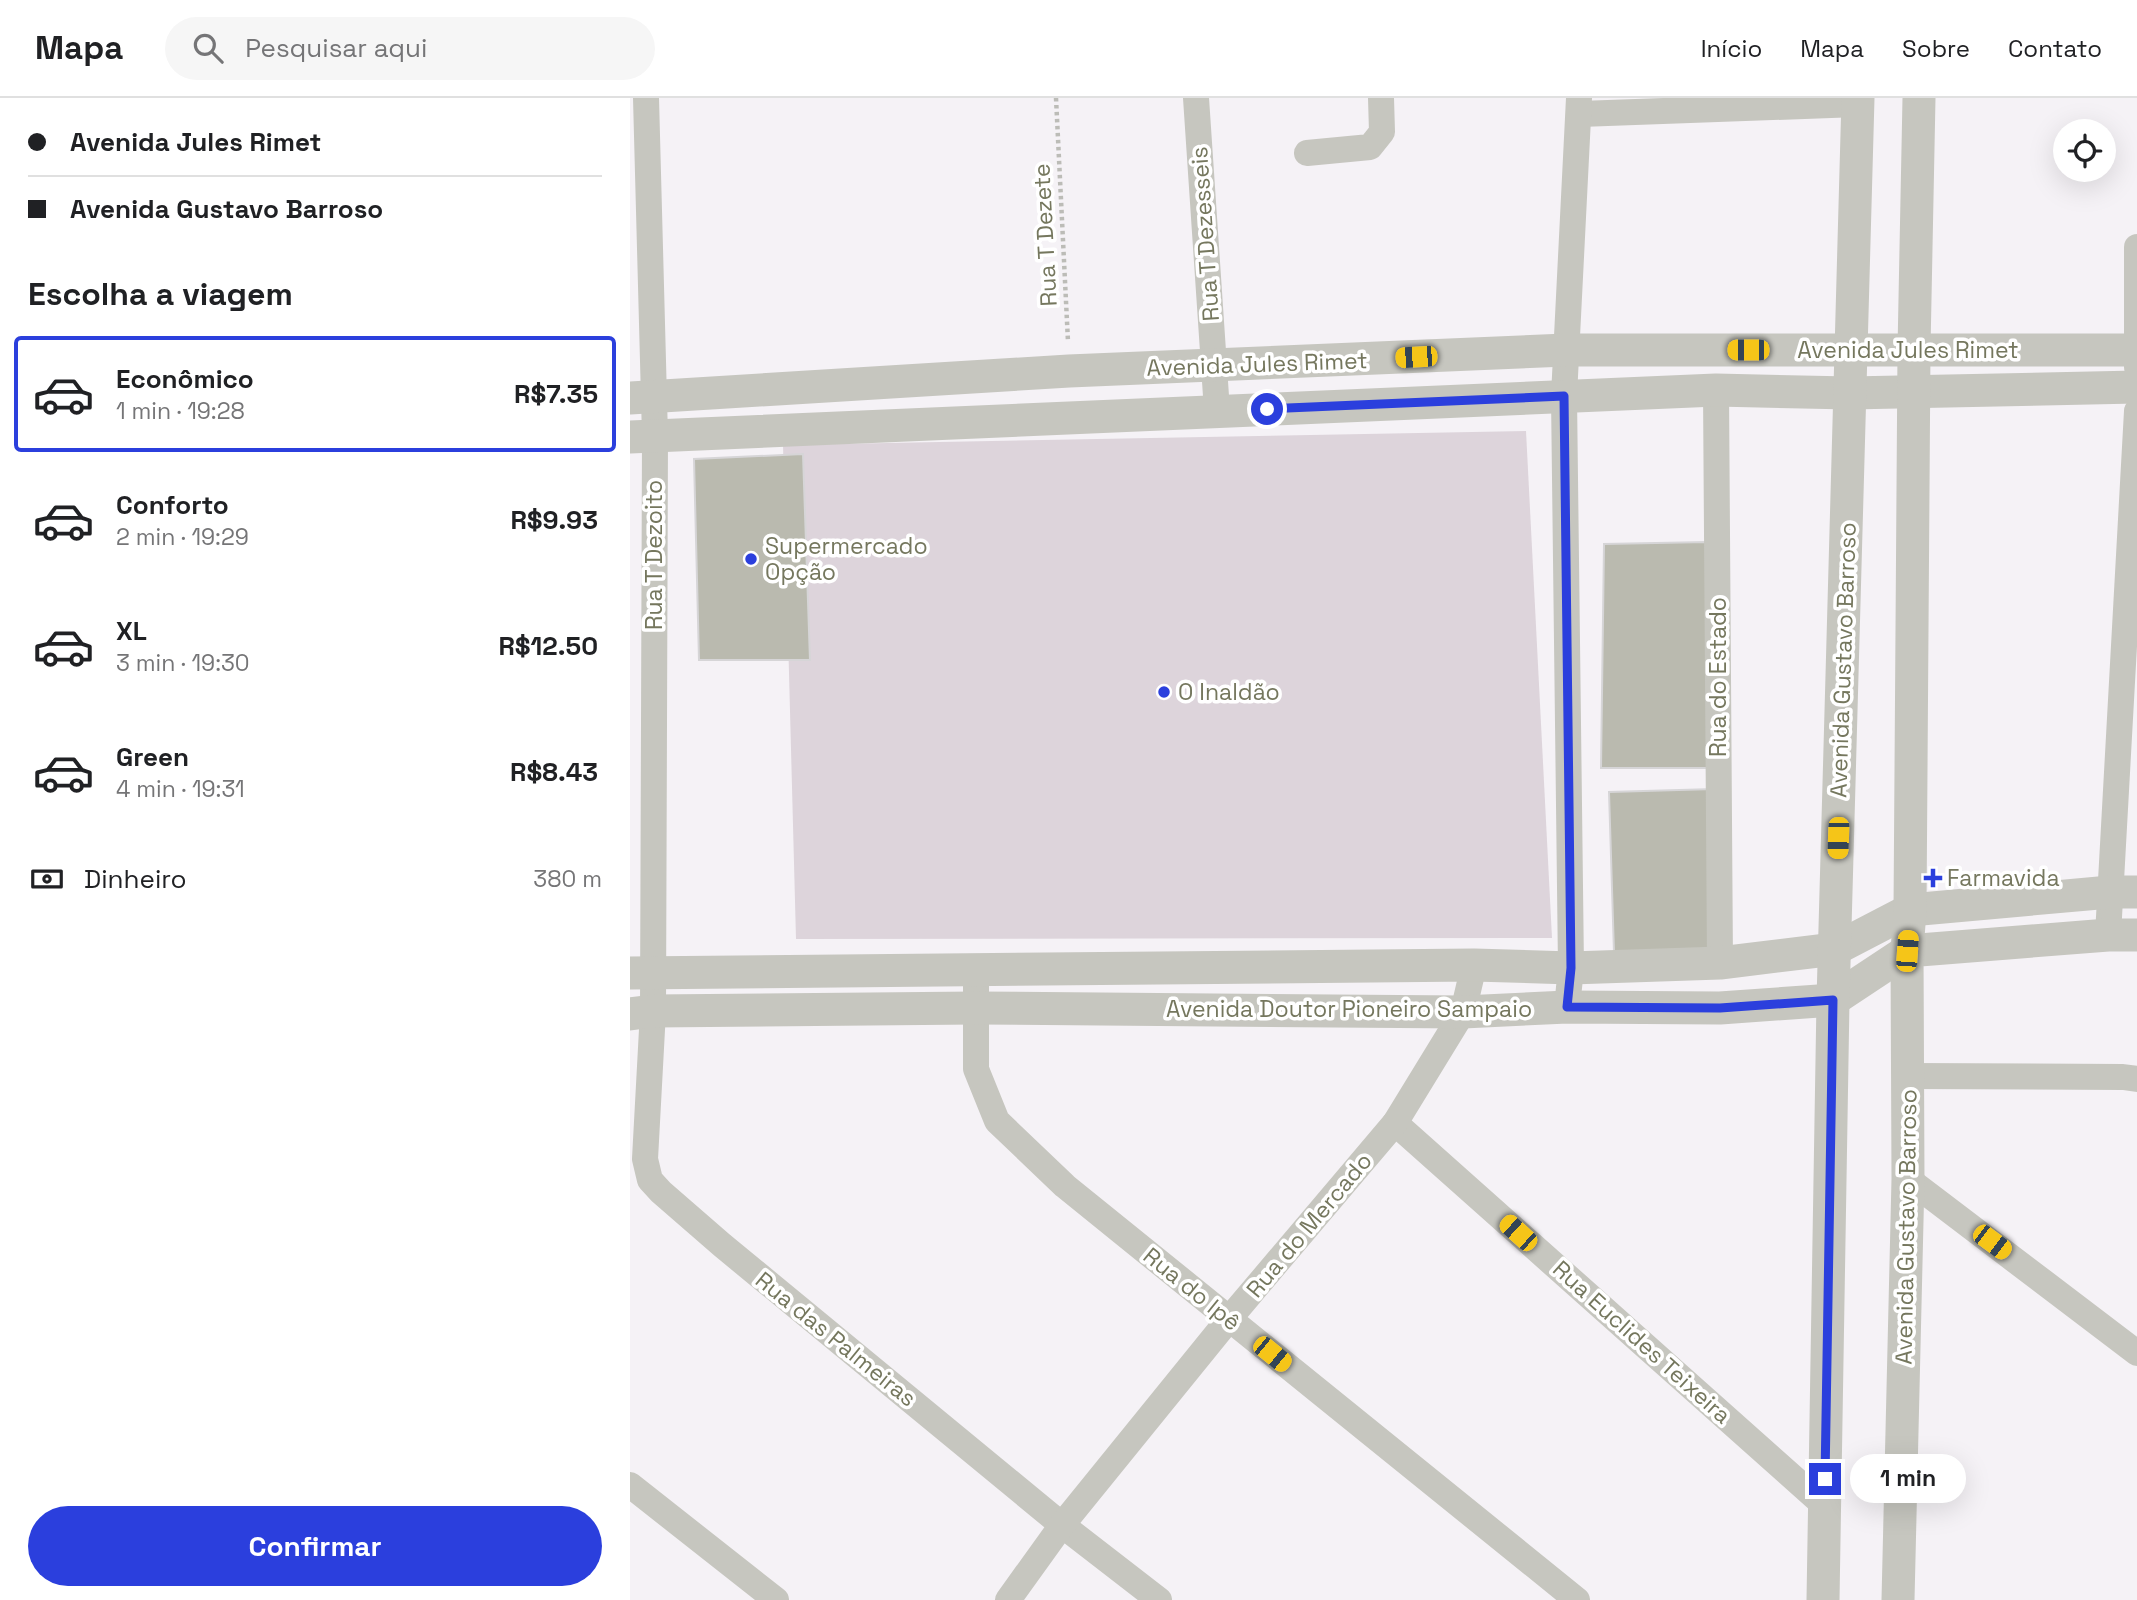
<!DOCTYPE html>
<html lang="pt">
<head>
<meta charset="utf-8">
<style>
	:root { --surface:#fff; --page:#f6f6f6; --text:#202124; --muted:#757577; --line:#e0e0e0; --accent:#2b3fdd }
	body { margin:0; font-family:"Space Grotesk",sans-serif; background:var(--page); color:var(--text); height:100vh; display:flex; flex-direction:column; font-size:26px; white-space:nowrap }
	* { box-sizing:border-box; margin:0 }
	p { font-size:23px; color:var(--muted) }
	.icon { flex:none; width:38px; height:38px; fill:none; stroke:currentColor; stroke-width:2; stroke-linecap:round; stroke-linejoin:round }
	.map { position:relative; flex:1; overflow:hidden }
	.side { display:flex; flex-direction:column; background:var(--surface); width:630px }
	.side>* { flex:none }
	.guide { display:grid; align-content:center; height:154px; padding:0 28px; background:var(--surface) }
	.fabs { position:absolute; left:1423px; top:21px; display:grid; gap:14px }
	.fabs a { display:grid; place-items:center; width:63px; height:63px; border-radius:50%; background:var(--surface); box-shadow:0 7px 28px #0002; font-size:35px }
	.end { position:absolute; width:32px; height:32px; margin:-16px; border:9px solid #2b3fdd; background:#fff; box-shadow:0 0 0 4px #fff }
	.from { border-radius:50% }
	.bubble { position:absolute; height:49px; border-radius:24px; background:var(--surface); box-shadow:0 7px 28px #0002; font-size:23px; font-weight:700; line-height:49px; text-align:center }
	.car { position:absolute; width:21px; height:42px; margin:-21px -10px; border-radius:9px; box-shadow:0 0 5px 2px #0007; background:linear-gradient(#f5c518 24%,#345 0 40%,#f5c518 0 76%,#345 0 86%,#f5c518 0) }
	.guide b { display:flex; align-items:center; gap:24px; height:66px; font-size:26px }
	.guide b+b { border-top:2px solid var(--line) }
	.guide i { width:18px; height:18px; background:var(--text) }
	ul { padding:0; list-style:none }
	li { display:flex; align-items:center; gap:21px; height:116px; margin:0 14px 10px; padding:0 14px; border:4px solid transparent; border-radius:7px }
	li div { flex:1 }
	li b { display:block; font-size:26px }
	li em { font-style:normal; font-weight:700 }
	li.selected { border-color:var(--accent) }
	li>.icon { width:63px; height:63px; stroke-width:1.5 }
	h2 { padding:0 28px; font-size:32px; line-height:84px }
	.pay { display:flex; align-items:center; gap:18px; height:77px; padding:0 28px; font-size:26px }
	.pay p { margin-inline-start:auto }
	.action { display:flex; gap:14px; margin-top:auto; padding:14px 28px }
	.action a { flex:1; height:80px; border-radius:42px; background:var(--accent); color:#fff; font-size:28px; font-weight:700; line-height:80px; text-align:center }
	header { display:flex; align-items:center; gap:42px; box-sizing:border-box; height:98px; padding:0 35px; background:var(--surface); border-bottom:2px solid var(--line) }
	header strong { font-size:33px }
	nav { display:flex; gap:38px; margin-inline-start:auto; font-size:24px }
	.search { width:490px; height:63px; background:var(--page); display:flex; align-items:center; gap:18px; box-sizing:border-box; padding:0 24px; border-radius:38px; color:var(--muted); font-size:26px }
	main { display:flex; flex:1; min-height:0 }
	.map>svg:first-child { display:block }
	.green { fill:#ddd4db }
	.building { fill:#babaaf; stroke:#d6d5d7; stroke-width:2 }
	.lines { fill:none; stroke-linecap:round; stroke-linejoin:round }
	.path { stroke:#bcbcb7; stroke-width:4.5; stroke-dasharray:3.5 3.5; stroke-linecap:butt }
	.minor { stroke:#c6c6bf; stroke-width:26 }
	.tertiary { stroke:#c6c6bf; stroke-width:33 }
	.route { stroke:#2b3fdd; stroke-width:9 }
	.poi-dot { fill:#2b3fdd; stroke:#fff; stroke-width:2.5 }
	.labels { text-anchor:middle; stroke-width:7; stroke-linejoin:round; paint-order:stroke }
	.street-label { font-size:23px; fill:#75775e; stroke:#fff }
	.poi-label { font-size:23px; fill:#75775e; stroke:#fff; text-anchor:start }
</style>
</head>
<body>
<header>
<strong>Mapa</strong>
<div class="search"><svg class="icon" aria-label="search" viewBox="0 0 24 24"><circle cx="10" cy="10" r="6"/><path d="M15 15l6 6"/></svg>Pesquisar aqui</div>
<nav><a>Início</a><a>Mapa</a><a>Sobre</a><a>Contato</a></nav>
</header>
<main>
<section class="side">
<div class="guide">
<b><i class="from"></i>Avenida Jules Rimet</b>
<b><i></i>Avenida Gustavo Barroso</b>
</div>
<h2>Escolha a viagem</h2>
<ul>
<li class="selected"><svg class="icon" aria-label="car" viewBox="0 0 24 24"><path d="M5 17H2v-5l4-1 3-4h7l3 4 3 1v5h-3M9 17h6M6 11h13"/><circle cx="7" cy="17" r="2"/><circle cx="17" cy="17" r="2"/></svg><div><b>Econômico</b><p>1 min · 19:28</p></div><em>R$7.35</em></li>
<li><svg class="icon" aria-label="car" viewBox="0 0 24 24"><path d="M5 17H2v-5l4-1 3-4h7l3 4 3 1v5h-3M9 17h6M6 11h13"/><circle cx="7" cy="17" r="2"/><circle cx="17" cy="17" r="2"/></svg><div><b>Conforto</b><p>2 min · 19:29</p></div><em>R$9.93</em></li>
<li><svg class="icon" aria-label="car" viewBox="0 0 24 24"><path d="M5 17H2v-5l4-1 3-4h7l3 4 3 1v5h-3M9 17h6M6 11h13"/><circle cx="7" cy="17" r="2"/><circle cx="17" cy="17" r="2"/></svg><div><b>XL</b><p>3 min · 19:30</p></div><em>R$12.50</em></li>
<li><svg class="icon" aria-label="car" viewBox="0 0 24 24"><path d="M5 17H2v-5l4-1 3-4h7l3 4 3 1v5h-3M9 17h6M6 11h13"/><circle cx="7" cy="17" r="2"/><circle cx="17" cy="17" r="2"/></svg><div><b>Green</b><p>4 min · 19:31</p></div><em>R$8.43</em></li>
</ul>
<div class="pay"><svg class="icon" aria-label="cash" viewBox="0 0 24 24"><path d="M3 7h18v10H3z"/><circle cx="12" cy="12" r="2"/></svg>Dinheiro<p>380 m</p></div>
<div class="action"><a>Confirmar</a></div>
</section>
<div class="map">
<svg width="1507" height="1502" viewBox="0 0 1507 1502">
	<rect width="100%" height="100%" fill="#f5f2f6"/>
	<!-- green -->
	<polygon class="green" points="896,333 922,840 166,841 153,347"/>
	<!-- building -->
	<g class="building">
		<polygon points="173,356 180,562 69,562 64,361"/>
		<polygon points="1077,444 1082,670 971,670 974,446"/>
		<polygon points="1084,691 1084,851 984,855 979,694"/>
	</g>
	<g class="lines">
		<!-- path -->
		<polyline class="path" points="426,0 438,244"/>
		<!-- minor -->
		<g class="minor">
			<polyline points="16,0 25,338 23,913 15,1061 20,1082 31,1094 92,1147 432,1427 529,1502"/>
			<polyline points="566,0 587,313"/>
			<polyline points="950,16 1228,6"/>
			<polyline points="677,55 740,49 752,34 751,0"/>
			<polyline points="1507,149 1507,269"/>
			<polyline points="1086,292 1090,865"/>
			<polyline points="1478,837 1507,313"/>
			<polyline points="346,873 346,971 367,1023 435,1088 947,1502"/>
			<polyline points="937,909 941,870 934,298 949,0"/>
			<polyline points="1279,978 1493,979 1507,981"/>
			<polyline points="765,1025 1195,1408"/>
			<polyline points="1278,1081 1507,1255"/>
			<polyline points="0,1387 146,1502"/>
			<polyline points="378,1502 432,1427 599,1221 765,1025 833,914 844,867"/>
		</g>
		<!-- tertiary -->
		<g class="tertiary">
			<polyline points="0,300 439,273 936,252 1507,252"/>
			<polyline points="0,339 1086,292 1220,295 1507,289"/>
			<polyline points="0,875 844,867 941,870 1090,865 1205,851 1280,812 1480,794 1507,794"/>
			<polyline points="0,916 23,913 346,910 833,914 937,909 1090,910 1203,902 1277,853 1478,837 1507,837"/>
			<polyline points="1193,1502 1203,902 1228,0"/>
			<polyline points="1268,1502 1278,1081 1277,853 1280,812 1284,251 1289,0"/>
		</g>
	</g>
	<g class="lines">
		<!-- route -->
		<polyline class="route" points="637,311 934,298 941,870 937,909 1090,910 1203,902 1195,1381"/>
	</g>
	<!-- markers -->
	<g class="poi-dot">
		<circle cx="121" cy="461" r="7"/>
		<circle cx="534" cy="594" r="7"/>
		<path d="M1299.5 769.5h7v7h7v7h-7v7h-7v-7h-7v-7h7z"/>
	</g>
	<g class="labels">
		<!-- street labels -->
		<g class="street-label">
			<text transform="translate(575 136) rotate(-94)" y="8">Rua T Dezesseis</text>
			<text transform="translate(415 137) rotate(-93)" y="8">Rua T Dezete</text>
			<text x="1278" y="260">Avenida Jules Rimet</text>
			<text transform="translate(627 266) rotate(-2)" y="8">Avenida Jules Rimet</text>
			<text transform="translate(24 457) rotate(-90)" y="8">Rua T Dezoito</text>
			<text transform="translate(1213 562) rotate(-88)" y="8">Avenida Gustavo Barroso</text>
			<text transform="translate(1088 579) rotate(-90)" y="8">Rua do Estado</text>
			<text x="719" y="919">Avenida Doutor Pioneiro Sampaio</text>
			<text transform="translate(679 1127) rotate(-50)" y="8">Rua do Mercado</text>
			<text transform="translate(1276 1129) rotate(-89)" y="8">Avenida Gustavo Barroso</text>
			<text transform="translate(562 1191) rotate(39)" y="8">Rua do Ipê</text>
			<text transform="translate(206 1241) rotate(39)" y="8">Rua das Palmeiras</text>
			<text transform="translate(1012 1244) rotate(42)" y="8">Rua Euclides Teixeira</text>
		</g>
		<!-- poi labels -->
		<g class="poi-label">
			<text x="135" y="456">Supermercado<tspan x="135" dy="26">Opção</tspan></text>
			<text x="548" y="602">O Inaldão</text>
			<text x="1317" y="788">Farmavida</text>
		</g>
	</g>
</svg>
<div class="fabs">
<a><svg class="icon" aria-label="locate" viewBox="0 0 24 24"><circle cx="12" cy="12" r="6"/><path d="M12 2v4M12 18v4M2 12h4M18 12h4"/></svg></a>
</div>
<i class="end from" style="left:637px;top:311px"></i>
<i class="end" style="left:1195px;top:1381px"></i>
<div class="bubble" style="left:1220px;top:1356px;width:116px">1 min</div>
<i class="car" style="left:1118px;top:252px;rotate:270deg"></i>
<i class="car" style="left:786px;top:259px;rotate:267deg"></i>
<i class="car" style="left:1208px;top:740px;rotate:182deg"></i>
<i class="car" style="left:1277px;top:853px;rotate:4deg"></i>
<i class="car" style="left:888px;top:1135px;rotate:312deg"></i>
<i class="car" style="left:1362px;top:1144px;rotate:127deg"></i>
<i class="car" style="left:642px;top:1256px;rotate:129deg"></i>
</div>
</main>
</body>
</html>
